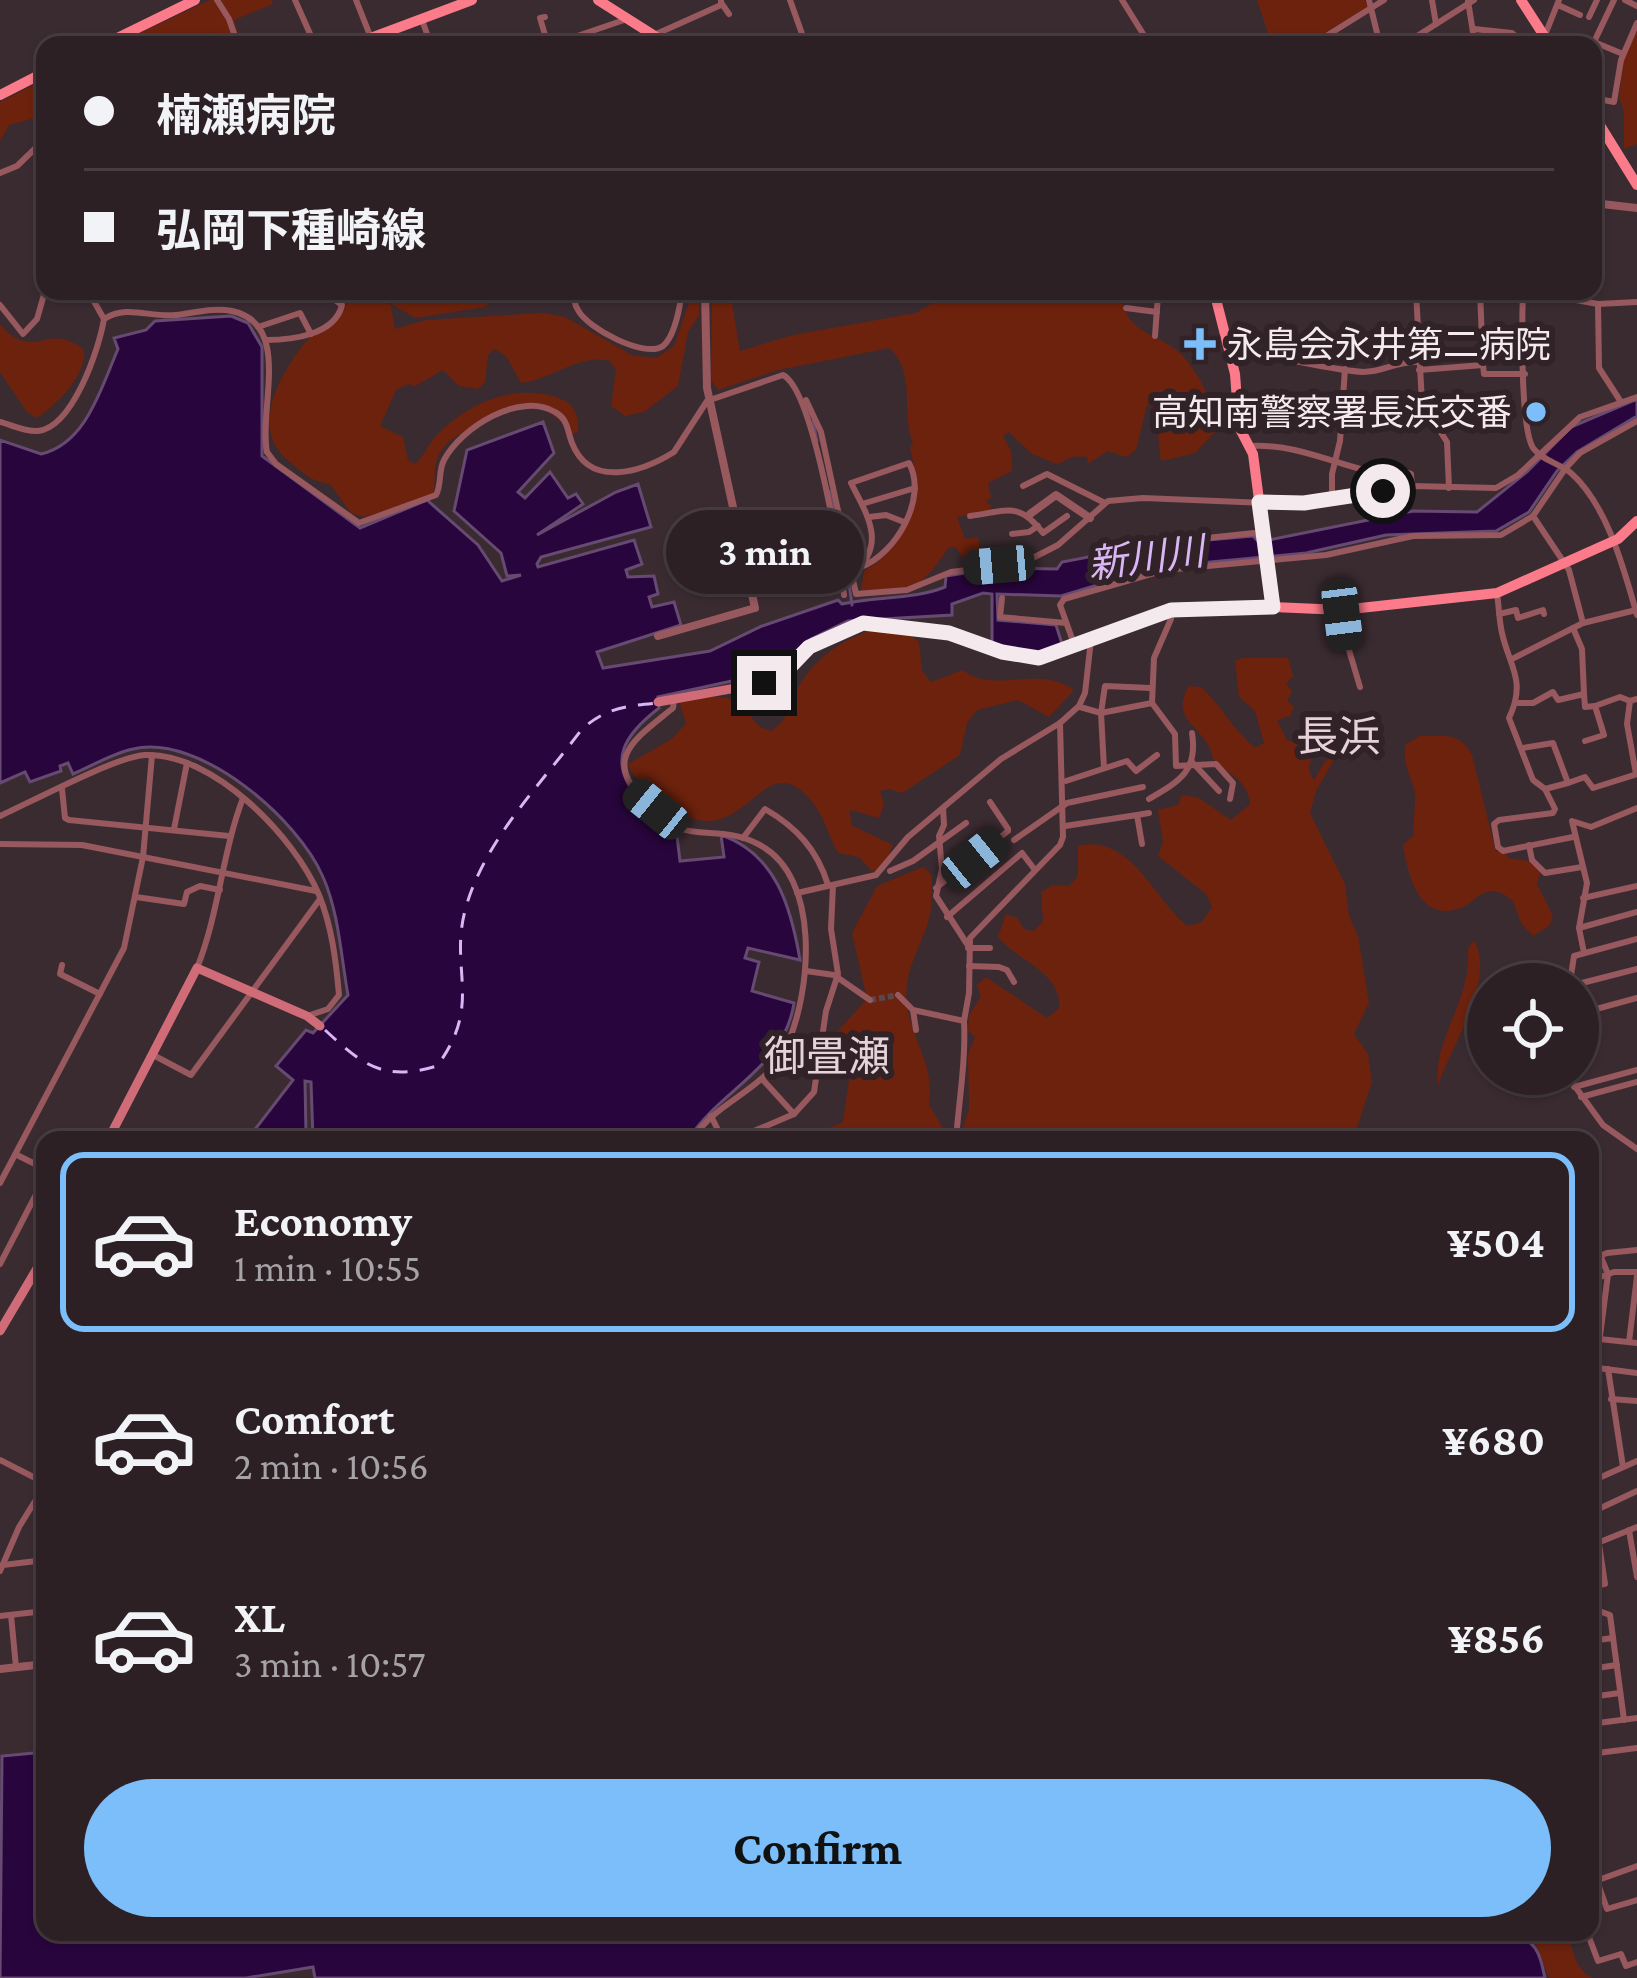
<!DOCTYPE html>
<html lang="en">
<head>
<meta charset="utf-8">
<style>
	:root { --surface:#2c2025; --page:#34282d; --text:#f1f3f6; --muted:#a6a3a7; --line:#483e42; --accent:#7bbef9 }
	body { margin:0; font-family:"Crimson Pro","Noto Sans JP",serif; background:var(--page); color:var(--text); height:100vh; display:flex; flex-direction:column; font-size:45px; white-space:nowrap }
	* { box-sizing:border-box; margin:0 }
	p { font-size:39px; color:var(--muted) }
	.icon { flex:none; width:66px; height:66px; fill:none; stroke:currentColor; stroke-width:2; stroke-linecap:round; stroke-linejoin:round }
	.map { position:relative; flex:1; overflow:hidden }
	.drawer { position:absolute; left:36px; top:1131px; width:1563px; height:810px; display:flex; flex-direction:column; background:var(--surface); border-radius:24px; box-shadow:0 3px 9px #0004,0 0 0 3px var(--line) }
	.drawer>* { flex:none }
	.banner { position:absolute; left:36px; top:36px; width:1566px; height:264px; border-radius:24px; box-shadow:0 3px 9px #0004,0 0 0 3px var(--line); display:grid; align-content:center; height:264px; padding:0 48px; background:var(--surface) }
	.buttons { position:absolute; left:1467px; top:963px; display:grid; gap:24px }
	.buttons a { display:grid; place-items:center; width:132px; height:132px; border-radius:50%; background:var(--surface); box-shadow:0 3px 9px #0004,0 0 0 3px var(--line); font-size:60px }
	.end { position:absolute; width:54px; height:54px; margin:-27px; border:15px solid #f4eaed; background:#111; box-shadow:0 0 0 6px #111 }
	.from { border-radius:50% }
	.bubble { position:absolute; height:84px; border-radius:42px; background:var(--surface); box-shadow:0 3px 9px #0004,0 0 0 3px var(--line); font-size:39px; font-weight:700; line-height:84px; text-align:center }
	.car { position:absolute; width:36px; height:72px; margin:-36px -18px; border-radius:15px; box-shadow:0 0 9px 3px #0007; background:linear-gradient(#222 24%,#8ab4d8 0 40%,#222 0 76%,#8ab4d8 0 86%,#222 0) }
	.banner b { display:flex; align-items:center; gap:42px; height:114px; font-size:45px }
	.banner b+b { border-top:3px solid var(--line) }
	.banner i { width:30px; height:30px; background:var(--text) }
	ul { padding:21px 0 0; list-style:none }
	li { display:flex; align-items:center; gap:36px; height:180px; margin:0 24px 18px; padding:0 24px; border:6px solid transparent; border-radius:24px }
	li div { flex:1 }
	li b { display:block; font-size:45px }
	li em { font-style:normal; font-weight:700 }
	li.active { border-color:var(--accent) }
	li>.icon { width:108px; height:108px; stroke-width:1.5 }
	.primary-button { display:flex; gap:24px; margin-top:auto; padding:24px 48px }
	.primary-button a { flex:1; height:138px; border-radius:72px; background:var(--accent); color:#111; font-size:48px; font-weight:700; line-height:138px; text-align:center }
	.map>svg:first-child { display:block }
	.green { fill:#6c220d }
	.water { fill:#29053d; stroke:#664a72; stroke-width:3 }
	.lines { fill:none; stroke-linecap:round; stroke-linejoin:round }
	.stream { stroke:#664a72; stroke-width:3 }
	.ferry { stroke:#d9b6f4; stroke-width:3; stroke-dasharray:15 12; stroke-linecap:butt }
	.minor-tunnel { stroke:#56484d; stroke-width:6; stroke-dasharray:6 3; stroke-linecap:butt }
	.minor { stroke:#97585e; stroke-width:6 }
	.tertiary { stroke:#97585e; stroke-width:8 }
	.secondary { stroke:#d06c77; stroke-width:9 }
	.primary { stroke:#fc7b8a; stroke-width:10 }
	.route { stroke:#f4eaed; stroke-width:15 }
	.poi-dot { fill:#7bbef9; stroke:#302227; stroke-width:4.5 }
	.labels { text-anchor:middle; stroke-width:12; stroke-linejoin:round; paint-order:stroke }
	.poi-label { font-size:36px; fill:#f4eaed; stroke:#302227; text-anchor:start }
	.water-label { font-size:39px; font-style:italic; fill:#d9b6f4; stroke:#302227 }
	.quarter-label { font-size:42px; fill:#e6d2d9; stroke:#302227 }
</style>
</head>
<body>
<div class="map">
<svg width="1637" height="1978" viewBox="0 0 1637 1978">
	<rect width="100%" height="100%" fill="#3a2b31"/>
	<!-- green -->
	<g class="green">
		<polygon points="210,0 272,0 273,4 234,20 239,38 231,45 217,45 211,32 183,45 114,45"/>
		<polygon points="1257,0 1365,0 1369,6 1320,36 1323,45 1272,45"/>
		<polygon points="1637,29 1637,144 1624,149 1624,112 1619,97 1624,56"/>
		<polygon points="45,79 45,115 9,125 0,141 0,102"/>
		<path d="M340,291H377L391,306L395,329L426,320L542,313L565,317L632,355L656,358L674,346L693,291H699V315L688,332L678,386L644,412L625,416L611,406L616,370L610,361C580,353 551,380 521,383L506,356L495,349L488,355L485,382L478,389L459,386L443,370L415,386L408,384L396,390L380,426L403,437L408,460L415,464C424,457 428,444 437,435C469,403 511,384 556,397C573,402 580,415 578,432L571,434C543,394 508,404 471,427C461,434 448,440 441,451C431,465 437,482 433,497L364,517L351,513L330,484C310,481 305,474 290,462C249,431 278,377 304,344C316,328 337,325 346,305Z"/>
		<polygon points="383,291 540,291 538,296 502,296 484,307 416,318 393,305"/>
		<path d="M712,291H730L740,351L793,335L916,313L934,302L937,291H1120C1126,333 1147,329 1175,349C1193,361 1219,410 1216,431L1195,453L1161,461L1155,408L1147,405L1136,450L1126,457L1108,451L1087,464L1088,457C1064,455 1072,459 1057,464L1032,454L1009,432L1003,436L1011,451L1012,471L988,483L991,497L986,502L992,506L989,511L957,517L965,539L978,537L980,550L973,554L977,564H967L956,547L948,548C917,595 914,587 861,591L864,571C908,546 923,495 910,448L913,443C900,411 917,375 890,348L778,370L718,390L711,380Z"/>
		<path d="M0,324C35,365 47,319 84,350C87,375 57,404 37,418L27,412L0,372Z"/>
		<path d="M882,628L904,631L919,642L922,671L931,682L963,670C994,695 1039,664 1074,690L1049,717L1018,700L977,710L967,723L960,755L902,793L889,789L880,791L884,804L879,818L850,810L851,825L893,845L884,866L875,874L859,857L838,853C829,837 825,818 813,803C777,757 758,803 726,817C702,828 675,814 659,798C646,785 635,782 628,764L672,739L686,723L679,701C704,698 730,689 748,712C757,724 756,727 771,731C791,717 785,711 796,691C814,658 846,635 882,628Z"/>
		<path d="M1243,658H1288L1293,676L1286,683L1292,691L1287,701L1294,707L1290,716L1277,720L1287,740L1300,745L1306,729L1314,723L1321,728L1327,740C1317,751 1301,764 1314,780L1325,761L1338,753L1316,791L1310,813L1345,884L1349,916L1358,936L1369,1003L1354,1034L1368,1054L1372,1082L1353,1140H959L969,1109L968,1055L975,1037L968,1030L969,1015L981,997L977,985L986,977L1047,1018L1059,1008C1063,973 1016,960 998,937L1006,914L1017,918L1024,929L1034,931L1043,921L1041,892L1053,885L1069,886L1078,876V846C1130,833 1155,900 1187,926L1201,923L1212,907L1206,894L1158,856L1163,842L1158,810L1178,805L1182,795L1199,798L1231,820L1250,804C1247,779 1229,775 1213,759C1208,726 1167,722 1189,686L1201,687C1221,705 1234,731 1255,748L1264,743L1255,711L1239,697L1235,661Z"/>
		<path d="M1420,736C1443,736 1461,732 1472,755L1496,852H1505L1508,858L1529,861L1541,869L1537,884L1553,916L1549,926L1533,936L1521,923L1513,901C1506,895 1497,889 1487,892C1478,894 1472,903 1463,907C1420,925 1408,877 1403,845L1414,835C1412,821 1416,807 1415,794C1412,775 1401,765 1406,744Z"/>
		<path d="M923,867L932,875C931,890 933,907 928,922C919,951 903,973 907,1004C911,1040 936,1066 929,1105L943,1128V1140H760C786,1134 820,1134 843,1122L850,1073L837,1032L867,999L852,933L877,886Z"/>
		<path d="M1474,940C1497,981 1449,1049 1438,1086C1432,1039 1472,1001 1468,949Z"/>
		<path d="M1506,1932H1566C1574,1949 1574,1970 1593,1978H1549L1534,1939Z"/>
	</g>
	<!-- water -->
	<g class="water">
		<path d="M231,316L248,323L262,347V456L360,528L427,500L478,545L502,581L521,575L507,576L501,553L454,511L467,450L543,422L554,453L518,492L525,498L550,472L568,498L576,494L583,504L537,535L616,492L638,484L651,527L541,557L537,564L538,567L634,540L642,564L626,570L628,577L654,576L658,594L649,597L652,607L674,602L681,625L597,652L603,668L710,651L762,626L838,600L842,604C876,596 913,600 945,587L946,576L998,568L1057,569L1062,562L1151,545L1253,536L1259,542L1413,511L1477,512L1528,471L1571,427L1637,399V416L1577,452L1557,471L1529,512L1496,531L1386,535L1306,553L1157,567L1061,596L997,594L998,620L1056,625L1063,647L1040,655L992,645V594L983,593L952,604V615L848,621L811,639L769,673L658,697L659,708C624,735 607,761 638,798C649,813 658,823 676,828L680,861L724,857L721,835C776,854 791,907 800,960L748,948L745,958L759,962L752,991L794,1003C784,1069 720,1089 688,1140L668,1133L663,1140H313L311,1082L305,1081L306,1134L303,1140H277L256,1128L293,1080L276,1066L306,1030L313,1033L348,995C341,957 339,913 323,877C299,820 200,733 133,749C113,753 92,766 73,774L68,763L60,766L61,771L30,782L25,772L0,783V440L41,454C86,444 101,388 118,349L114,338L146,330L155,321Z"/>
		<path d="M45,1752V1932H1509C1537,1941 1539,1951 1545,1978H315L313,1967L246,1978H0L2,1756Z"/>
	</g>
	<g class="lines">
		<!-- stream -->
		<g class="stream">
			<polyline points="813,421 817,441"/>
			<polyline points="829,491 839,529"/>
			<polyline points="845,556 852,605"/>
		</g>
		<!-- ferry -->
		<path class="ferry" d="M325,1030C363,1065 383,1082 437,1066C484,1003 448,969 466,907C485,840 541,784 582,729C606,708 625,706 657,703"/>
		<!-- minor-tunnel -->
		<polyline class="minor-tunnel" points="870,1000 898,995"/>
		<!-- minor -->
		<g class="minor">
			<polyline points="217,0 229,19 238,45"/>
			<polyline points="295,0 315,45"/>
			<polyline points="356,0 371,38"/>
			<polyline points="790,0 806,45"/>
			<polyline points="1122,0 1150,45"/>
			<polyline points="1369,0 1380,45"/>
			<polyline points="1432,0 1436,24"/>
			<polyline points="1614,0 1594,42 1623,54"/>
			<polyline points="1625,0 1637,6"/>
			<polyline points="1468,1 1475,45"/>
			<polyline points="722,4 729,14"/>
			<polyline points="1558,5 1580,15"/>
			<polyline points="545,17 540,18 548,45"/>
			<polyline points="1589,17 1597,0"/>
			<polyline points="422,20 431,45"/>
			<polyline points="1474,29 1512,33 1517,37 1514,45"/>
			<polyline points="654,35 721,5 721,0"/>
			<polyline points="551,45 627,19"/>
			<polyline points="1326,45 1323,38 1384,0"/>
			<polyline points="1403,45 1474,0"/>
			<polyline points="1541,45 1559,0"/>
			<polyline points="1593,98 1614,102 1621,60 1637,23"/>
			<polyline points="1593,162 1593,194"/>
			<polyline points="0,173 17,166 45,139"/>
			<polyline points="88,291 104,319"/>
			<path d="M576,291C575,299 573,302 578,310C587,328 645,359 663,346C675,336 680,306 682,291"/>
			<polyline points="1151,291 1152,296 1214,293"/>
			<polyline points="1416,291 1422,403 1447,442 1449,488"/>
			<polyline points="1480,291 1483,365"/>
			<path d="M1523,291C1522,319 1520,427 1533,448C1542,460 1560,464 1571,473C1608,506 1624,570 1637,615"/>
			<polyline points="1527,291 1598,304 1637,302"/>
			<polyline points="1598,304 1599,368 1621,402"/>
			<polyline points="0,305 23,334 37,319 45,291"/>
			<polyline points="1126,308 1157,312"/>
			<polyline points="258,327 300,313 311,334"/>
			<polyline points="1155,336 1158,295"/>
			<path d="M266,340C292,340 335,335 342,305L323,291"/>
			<path d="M1231,357C1271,351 1323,370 1363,372C1385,372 1395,361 1418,362"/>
			<polyline points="1419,370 1483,365 1484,374 1525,374"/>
			<polyline points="1238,397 1260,400"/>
			<polyline points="806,400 821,432 856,594 907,590 951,572 1023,563 1058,545 1108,501 1143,498 1289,504 1412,486 1496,488 1518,475 1580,417 1637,397"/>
			<path d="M1342,407C1375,407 1389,412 1422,403"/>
			<path d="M0,422C12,425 25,432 38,431C73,427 99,349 104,319C127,304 150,318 176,315C194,313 214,307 232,311C293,324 258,410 267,452L276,464L359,523L436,495C442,484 438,471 444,460C461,428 519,391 555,412C568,419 567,430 572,443C590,489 642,472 674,452L707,401L783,375C813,390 840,556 844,595"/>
			<path d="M1251,446C1293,444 1325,460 1364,470C1380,474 1395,466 1411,474L1412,486"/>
			<polyline points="1023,486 1047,474 1103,502"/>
			<polyline points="1332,500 1332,474 1340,441 1345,369"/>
			<polyline points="862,504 915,488"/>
			<path d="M970,516C1007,511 1019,501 1043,533L1067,516"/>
			<polyline points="1533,516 1569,570 1583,623"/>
			<polyline points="869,517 886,515 904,522"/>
			<polyline points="1012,534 1029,532 1038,526"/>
			<polyline points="1113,548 1254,533 1262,538"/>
			<path d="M853,574C887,545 868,516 851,483L909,463C928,498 896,554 861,567"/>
			<path d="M1497,593C1499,607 1499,620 1502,633C1509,666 1527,680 1509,718L1533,780L1545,789L1555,809L1553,813L1499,820L1494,824L1498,847L1503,851L1573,837"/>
			<polyline points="1002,598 1000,617 1066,623"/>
			<polyline points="1171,610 1171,619 1154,658 1152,703 1175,734 1176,766 1216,764 1233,783 1230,799"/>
			<polyline points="1342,610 1346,640 1360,687"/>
			<polyline points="1499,614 1516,610 1518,618 1543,610 1544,614"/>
			<polyline points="1573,628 1582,649 1584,694"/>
			<polyline points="1074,644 1060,605 1064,599 1165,570 1326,555 1413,536 1501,535 1533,516 1565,469 1580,453 1637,421"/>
			<polyline points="1514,658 1583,623 1636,610"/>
			<path d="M674,700L673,708C635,739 598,761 650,805C659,812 667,824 678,828C702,837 728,828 758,844C822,876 811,992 787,1045C767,1091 717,1099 692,1140"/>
			<polyline points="1518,703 1533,703 1553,692 1558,700 1584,694 1585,707 1595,706"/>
			<polyline points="1080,707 1101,713 1152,703"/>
			<polyline points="1585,741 1604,735 1595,706 1620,697 1630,701"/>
			<polyline points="1523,748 1553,743 1568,783 1545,789"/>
			<polyline points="1193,763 1219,791"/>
			<polyline points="1104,768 1101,713 1105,686 1151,688"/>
			<polyline points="1636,774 1627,724 1630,701 1637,699"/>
			<polyline points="1066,781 1127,761 1136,771 1157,755"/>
			<polyline points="1568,783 1585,777 1593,788 1637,774"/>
			<polyline points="62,789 65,818 69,820 229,836"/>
			<path d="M1149,799C1180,781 1198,771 1192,733"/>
			<polyline points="990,802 1008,829"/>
			<polyline points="943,808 944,825 939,836 942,869 936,896 967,944"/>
			<polyline points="1137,815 1149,813"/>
			<path d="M0,816C31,802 117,756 145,755C213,752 295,837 319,895C332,927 336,961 339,995L328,1009L307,1016"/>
			<polyline points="1065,826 1137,815 1142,844"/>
			<polyline points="174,829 187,763"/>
			<path d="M743,838L765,809C796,827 817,849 828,885"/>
			<polyline points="1014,840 1067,803 1143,787"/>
			<polyline points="0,844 82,845 316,891"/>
			<polyline points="1529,845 1532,860 1545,873 1582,867"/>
			<polyline points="890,871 913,861 966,823"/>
			<polyline points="936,888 1008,831"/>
			<polyline points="797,893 876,875 908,837 1001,759 1060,723 1079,706 1085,693 1091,640"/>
			<polyline points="136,897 184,904 187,892 200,886 220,890"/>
			<polyline points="1583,898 1637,886"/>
			<polyline points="947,917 1022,853 1035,870"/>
			<polyline points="1579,928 1637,912"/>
			<polyline points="968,948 990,948"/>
			<polyline points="1584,953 1579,928 1587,883 1572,821 1591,827 1637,808"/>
			<polyline points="62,965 60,974 100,994"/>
			<polyline points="969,966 999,967 1007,970 1014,982"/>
			<path d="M197,968C219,913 222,853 243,798"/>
			<polyline points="806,971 834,975 870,1000"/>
			<polyline points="1574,984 1570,982 1574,956 1637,939"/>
			<polyline points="1578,984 1637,969"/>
			<polyline points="898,995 913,1010 964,1021 969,993 970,938 1060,845 1063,837 1060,723"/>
			<polyline points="913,1010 916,1030"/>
			<polyline points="1578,1014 1637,998"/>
			<polyline points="155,1056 191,1075 320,899"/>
			<polyline points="777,1063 818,1074"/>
			<polyline points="819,1071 845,1076"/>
			<polyline points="1566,1074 1603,1125 1637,1149"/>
			<polyline points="763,1080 794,1114"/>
			<polyline points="1574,1087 1637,1070"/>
			<polyline points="1581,1097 1637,1082"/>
			<polyline points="711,1116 723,1140"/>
			<polyline points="733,1140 794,1114 814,1092 826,1011 838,974 831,929 833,885"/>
			<path d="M956,1140C959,1100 966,1060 964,1021"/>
			<polyline points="17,1155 45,1169"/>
			<polyline points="0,1183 124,948 143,857 152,755"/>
			<polyline points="1590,1260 1607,1253 1637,1250"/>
			<polyline points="0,1264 45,1177"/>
			<polyline points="1590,1281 1614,1272 1637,1272"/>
			<polyline points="1590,1309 1603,1310"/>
			<polyline points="1590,1338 1637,1343"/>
			<polyline points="1629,1342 1637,1276"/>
			<polyline points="1590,1367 1637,1373"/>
			<polyline points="1596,1367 1608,1274 1600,1255"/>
			<polyline points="1608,1369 1623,1467"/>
			<polyline points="1611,1399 1637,1401"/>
			<polyline points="0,1460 45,1483"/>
			<polyline points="1590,1482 1637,1461"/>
			<polyline points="1590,1513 1637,1491"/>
			<polyline points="1629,1530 1637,1577"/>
			<polyline points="1590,1546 1637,1527"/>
			<polyline points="3,1565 45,1560"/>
			<polyline points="0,1571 19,1527 45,1485"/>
			<polyline points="1590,1586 1605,1584 1594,1511"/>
			<polyline points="1595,1586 1599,1611 1610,1615 1624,1720"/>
			<polyline points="11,1615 16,1667"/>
			<polyline points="0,1616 45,1611"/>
			<polyline points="1590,1641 1613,1638"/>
			<polyline points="1590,1669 1617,1665"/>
			<polyline points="1590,1697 1620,1693"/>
			<polyline points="1590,1724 1637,1718"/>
			<polyline points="1590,1754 1637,1748"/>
			<polyline points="1597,1881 1607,1909 1637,1900"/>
			<polyline points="1590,1883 1637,1866"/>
			<polyline points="1587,1932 1598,1961 1621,1954 1626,1966 1637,1962"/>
		</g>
		<!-- tertiary -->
		<g class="tertiary">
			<polyline points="1593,203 1637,208"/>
			<polyline points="1030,514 1056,495 1090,518"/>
			<polyline points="658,636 755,608 707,388 705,291"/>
			<polyline points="0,1669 45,1664"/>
		</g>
		<!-- secondary -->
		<g class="secondary">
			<polyline points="658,702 764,683 786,671 809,647 863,623 949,633 1017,656 1039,658 1171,610 1273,607"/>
			<polyline points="108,1140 197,968 307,1016 320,1026"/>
			<polyline points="0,1331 45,1255"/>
		</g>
		<!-- primary -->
		<g class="primary">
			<polyline points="598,0 669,45"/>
			<polyline points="1521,0 1550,45"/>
			<polyline points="103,45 195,0"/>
			<polyline points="352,45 472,0"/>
			<polyline points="0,95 45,72"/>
			<polyline points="1593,114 1637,185"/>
			<polyline points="1214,291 1235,374 1239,427 1253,454 1273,607 1342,610 1497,593 1618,539 1637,521"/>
		</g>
	</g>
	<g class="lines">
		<!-- route -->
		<polyline class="route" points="764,683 786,671 809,647 863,623 949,633 1002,652 1039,658 1171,610 1273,607 1259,502 1304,503 1383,491"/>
	</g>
	<!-- markers -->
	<g class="poi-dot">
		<path d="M1194 326h12v12h12v12h-12v12h-12v-12h-12v-12h12z"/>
		<circle cx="1536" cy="412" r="12"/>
	</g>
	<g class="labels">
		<!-- poi labels -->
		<g class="poi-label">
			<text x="1227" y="357">永島会永井第二病院</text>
			<text x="1512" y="425" text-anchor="end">高知南警察署長浜交番</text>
		</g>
		<!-- water labels -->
		<g class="water-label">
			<text transform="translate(1146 557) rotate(-7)" y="14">新川川</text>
		</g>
		<!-- quarter labels -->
		<g class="quarter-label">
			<text x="1338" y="751">長浜</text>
			<text x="827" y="1071">御畳瀬</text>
		</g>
	</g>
</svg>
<div class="buttons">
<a><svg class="icon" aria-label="locate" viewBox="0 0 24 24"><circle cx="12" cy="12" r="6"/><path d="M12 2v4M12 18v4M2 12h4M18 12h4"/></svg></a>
</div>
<i class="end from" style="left:1383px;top:491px"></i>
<i class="end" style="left:764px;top:683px"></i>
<div class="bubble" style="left:666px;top:510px;width:198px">3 min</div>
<i class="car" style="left:999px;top:565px;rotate:265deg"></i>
<i class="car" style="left:1342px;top:615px;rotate:173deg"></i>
<i class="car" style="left:656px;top:809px;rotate:309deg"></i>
<i class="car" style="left:974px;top:859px;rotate:51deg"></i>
<div class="banner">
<b><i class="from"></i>楠瀬病院</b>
<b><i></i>弘岡下種崎線</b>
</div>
<section class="drawer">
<ul>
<li class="active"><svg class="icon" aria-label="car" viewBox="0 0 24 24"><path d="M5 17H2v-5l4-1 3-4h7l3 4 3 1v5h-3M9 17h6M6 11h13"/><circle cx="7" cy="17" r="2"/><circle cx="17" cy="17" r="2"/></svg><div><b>Economy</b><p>1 min · 10:55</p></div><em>¥504</em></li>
<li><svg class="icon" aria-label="car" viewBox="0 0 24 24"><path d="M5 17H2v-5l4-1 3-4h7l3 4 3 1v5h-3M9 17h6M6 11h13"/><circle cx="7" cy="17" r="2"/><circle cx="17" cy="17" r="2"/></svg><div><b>Comfort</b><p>2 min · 10:56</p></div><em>¥680</em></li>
<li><svg class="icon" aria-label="car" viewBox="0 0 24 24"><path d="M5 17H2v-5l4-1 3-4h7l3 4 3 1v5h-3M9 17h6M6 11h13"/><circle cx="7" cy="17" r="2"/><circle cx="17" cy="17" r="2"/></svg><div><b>XL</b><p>3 min · 10:57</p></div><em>¥856</em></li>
</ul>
<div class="primary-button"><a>Confirm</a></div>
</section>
</div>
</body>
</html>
